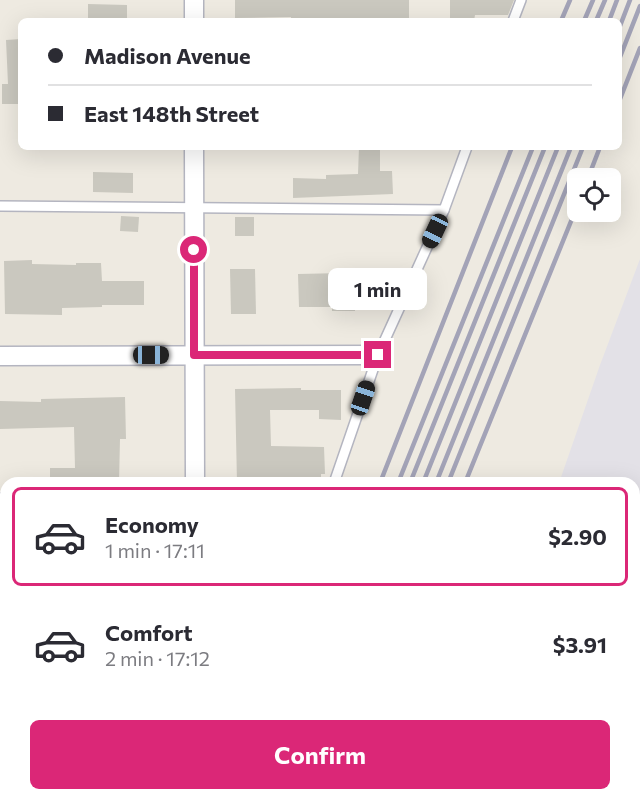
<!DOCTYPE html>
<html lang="en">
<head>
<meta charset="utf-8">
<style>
	:root { --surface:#fff; --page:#f2f2f3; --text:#2b2b33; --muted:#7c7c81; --line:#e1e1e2; --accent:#db2777 }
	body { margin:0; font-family:Commissioner,sans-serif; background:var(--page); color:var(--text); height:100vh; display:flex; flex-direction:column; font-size:22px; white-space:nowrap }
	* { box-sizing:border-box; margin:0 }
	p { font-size:20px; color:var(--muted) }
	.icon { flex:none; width:33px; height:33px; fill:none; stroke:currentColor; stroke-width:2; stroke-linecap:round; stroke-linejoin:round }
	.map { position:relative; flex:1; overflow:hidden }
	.sheet { position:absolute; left:0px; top:477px; width:640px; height:324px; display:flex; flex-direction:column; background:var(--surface); border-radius:18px 18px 0 0; box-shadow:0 6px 24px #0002 }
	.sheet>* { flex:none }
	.hud { position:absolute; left:18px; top:18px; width:604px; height:132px; border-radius:9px; box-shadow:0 6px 24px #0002; display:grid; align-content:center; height:132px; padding:0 30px; background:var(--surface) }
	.fabs { position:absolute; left:567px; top:168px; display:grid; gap:12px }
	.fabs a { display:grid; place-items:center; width:54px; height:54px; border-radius:9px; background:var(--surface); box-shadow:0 6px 24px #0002; font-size:30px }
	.end { position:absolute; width:27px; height:27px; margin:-14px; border:8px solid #db2777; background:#fff; box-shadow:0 0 0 3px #fff }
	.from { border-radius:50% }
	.bubble { position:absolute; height:42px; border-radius:9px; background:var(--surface); box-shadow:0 6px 24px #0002; font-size:20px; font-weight:700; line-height:42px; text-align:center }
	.car { position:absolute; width:18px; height:36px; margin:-18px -9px; border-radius:8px; box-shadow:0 0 4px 2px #0007; background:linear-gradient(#222 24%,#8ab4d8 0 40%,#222 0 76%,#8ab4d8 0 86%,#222 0) }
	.hud b { display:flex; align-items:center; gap:21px; height:57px; font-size:22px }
	.hud b+b { border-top:2px solid var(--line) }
	.hud i { width:15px; height:15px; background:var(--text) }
	ul { padding:10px 0 0; list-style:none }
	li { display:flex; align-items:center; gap:18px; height:99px; margin:0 12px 9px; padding:0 18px; border:3px solid transparent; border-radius:9px }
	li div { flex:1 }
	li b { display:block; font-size:22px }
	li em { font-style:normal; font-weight:700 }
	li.current { border-color:var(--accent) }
	li>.icon { width:54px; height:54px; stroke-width:1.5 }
	.cta { display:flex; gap:12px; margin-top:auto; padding:12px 30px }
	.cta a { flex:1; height:69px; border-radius:9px; background:var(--accent); color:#fff; font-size:24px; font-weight:700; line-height:69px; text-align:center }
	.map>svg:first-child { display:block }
	.industrial { fill:#e3e1e7 }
	.building { fill:#cac8bf }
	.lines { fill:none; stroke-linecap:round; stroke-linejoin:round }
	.service-casing { stroke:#b4b5c0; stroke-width:12 }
	.minor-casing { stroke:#b4b5c0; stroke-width:21 }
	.service { stroke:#fff; stroke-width:9 }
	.minor { stroke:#fff; stroke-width:18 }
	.rail { stroke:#a3a3b7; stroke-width:4.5 }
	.route { stroke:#db2777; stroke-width:8 }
</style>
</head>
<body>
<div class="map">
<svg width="640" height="801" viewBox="0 0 640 801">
	<rect width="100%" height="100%" fill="#eeeae1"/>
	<!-- industrial -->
	<polygon class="industrial" points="640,259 640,801 441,801 443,795 634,795 634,483 559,483 600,365"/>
	<!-- building -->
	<g class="building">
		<polygon points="235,0 409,0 409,20 321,21 321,19 291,19 291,17 235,18"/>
		<polygon points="450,0 514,0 508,15 475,15 474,21 450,21"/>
		<polygon points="88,4 127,5 127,21 88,21"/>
		<polygon points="21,39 21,104 2,104 2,84 8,84 6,40"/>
		<polygon points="359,147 380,147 380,171 392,171 393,194 293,198 293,178 326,179 326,175 358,174"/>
		<polygon points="93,172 133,173 133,193 93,192"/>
		<polygon points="121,216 139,217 138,232 120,231"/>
		<rect x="235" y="217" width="19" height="19"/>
		<polygon points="32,260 32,264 76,265 76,263 101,263 102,281 144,281 144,305 102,305 102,307 62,308 62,315 5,314 4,261"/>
		<polygon points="230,269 255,269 256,314 231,314"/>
		<polygon points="343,273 343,283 354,283 355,311 332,311 332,307 299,307 298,274"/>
		<polygon points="301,388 301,390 341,390 341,420 319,419 319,410 270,410 271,446 324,447 325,474 321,474 321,483 237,483 235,389"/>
		<polygon points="125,397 126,439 120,439 119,483 50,483 50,468 75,468 74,427 0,429 0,401 41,402 41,399"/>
	</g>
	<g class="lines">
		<defs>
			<g id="service">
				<polyline points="513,21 521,0"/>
				<polyline points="0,206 444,210"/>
				<polyline points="334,483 378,355 444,210 467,147"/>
				<polyline points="0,498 6,498"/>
				<polyline points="0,792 6,792"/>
			</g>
			<g id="minor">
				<polyline points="194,0 194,21"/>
				<polyline points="194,147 195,483"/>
				<polyline points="0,356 378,355"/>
				<polyline points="0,647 6,647"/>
				<polyline points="179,801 182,795"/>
			</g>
		</defs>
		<!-- service casing -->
		<use href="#service" class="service-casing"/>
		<!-- minor casing -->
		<use href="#minor" class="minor-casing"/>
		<!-- service -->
		<use href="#service" class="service"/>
		<!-- minor -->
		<use href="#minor" class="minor"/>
		<!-- rail -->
		<g class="rail">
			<polyline points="561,21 570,0"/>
			<polyline points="584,21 593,0"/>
			<polyline points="596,21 605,0"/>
			<polyline points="609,21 617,0"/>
			<polyline points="620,26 630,0"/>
			<polyline points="620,57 640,6"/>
			<polyline points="620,99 640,48"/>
			<polyline points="588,178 600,147"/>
			<polyline points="380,483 512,147"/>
			<polyline points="398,483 533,147"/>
			<polyline points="410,483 545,147"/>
			<polyline points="423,483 558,147"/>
			<polyline points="436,483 571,147"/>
			<polyline points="448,483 583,147"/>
			<polyline points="465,483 578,204"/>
			<polyline points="253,801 256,795"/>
			<polyline points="270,801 273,795"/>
			<polyline points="283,801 285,795"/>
			<polyline points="295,801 297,795"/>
			<polyline points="308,801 310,795"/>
			<polyline points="321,801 323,795"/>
			<polyline points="337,801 340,795"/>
		</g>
	</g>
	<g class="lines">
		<!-- route -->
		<polyline class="route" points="194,250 194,355 378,355"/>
	</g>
</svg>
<div class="fabs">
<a><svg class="icon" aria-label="locate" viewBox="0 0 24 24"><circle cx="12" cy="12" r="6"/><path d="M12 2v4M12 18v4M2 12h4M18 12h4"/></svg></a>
</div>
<i class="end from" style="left:194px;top:250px"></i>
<i class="end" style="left:378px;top:355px"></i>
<div class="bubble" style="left:328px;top:268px;width:99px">1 min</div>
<i class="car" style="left:435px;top:231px;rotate:205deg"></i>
<i class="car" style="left:151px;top:355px;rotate:90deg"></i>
<i class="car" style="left:363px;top:398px;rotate:19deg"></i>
<div class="hud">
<b><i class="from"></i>Madison Avenue</b>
<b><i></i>East 148th Street</b>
</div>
<section class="sheet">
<ul>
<li class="current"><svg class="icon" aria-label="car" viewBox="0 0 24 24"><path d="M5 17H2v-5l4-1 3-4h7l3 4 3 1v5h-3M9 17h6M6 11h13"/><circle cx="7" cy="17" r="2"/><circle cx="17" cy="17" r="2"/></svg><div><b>Economy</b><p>1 min · 17:11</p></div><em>$2.90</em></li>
<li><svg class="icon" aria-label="car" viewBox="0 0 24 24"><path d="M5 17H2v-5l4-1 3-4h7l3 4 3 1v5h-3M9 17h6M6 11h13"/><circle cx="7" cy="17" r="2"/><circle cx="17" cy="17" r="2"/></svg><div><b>Comfort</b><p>2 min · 17:12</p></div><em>$3.91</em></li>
</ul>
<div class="cta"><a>Confirm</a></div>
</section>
</div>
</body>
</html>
